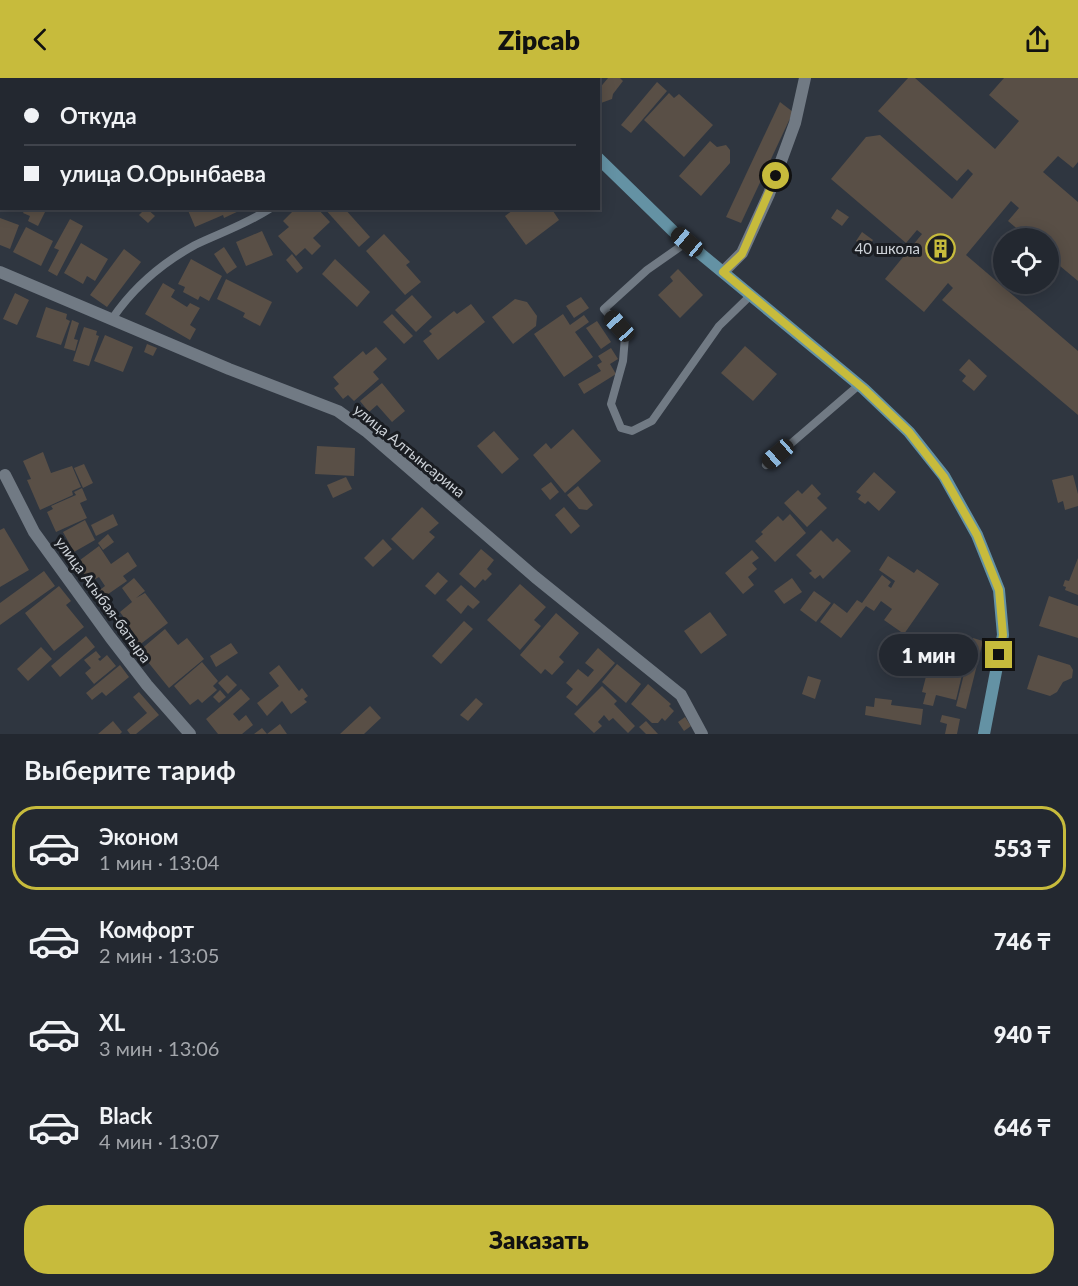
<!DOCTYPE html>
<html lang="ru">
<head>
<meta charset="utf-8">
<style>
	:root { --surface:#232830; --page:#2f343c; --text:#f1f3f6; --muted:#a3a6ab; --line:#40444c; --accent:#c7bb3c }
	body { margin:0; font-family:Lato,sans-serif; background:var(--page); color:var(--text); height:100vh; display:flex; flex-direction:column; font-size:22px; white-space:nowrap }
	* { box-sizing:border-box; margin:0 }
	p { font-size:20px; color:var(--muted) }
	.icon { flex:none; width:33px; height:33px; fill:none; stroke:currentColor; stroke-width:2; stroke-linecap:round; stroke-linejoin:round }
	.map { position:relative; height:656px; overflow:hidden }
	.sheet { display:flex; flex-direction:column; background:var(--surface); flex:1 }
	.sheet>* { flex:none }
	.top-card { position:absolute; left:0px; top:0px; width:600px; height:132px; box-shadow:0 3px 15px #0003,0 0 0 2px var(--line); display:grid; align-content:center; height:132px; padding:0 24px; background:var(--surface) }
	.controls { position:absolute; left:993px; top:150px; display:grid; gap:12px }
	.controls a { display:grid; place-items:center; width:66px; height:66px; border-radius:50%; background:var(--surface); box-shadow:0 3px 15px #0003,0 0 0 2px var(--line); font-size:30px }
	.end { position:absolute; width:27px; height:27px; margin:-14px; border:8px solid #c7bb3c; background:#111; box-shadow:0 0 0 3px #111 }
	.from { border-radius:50% }
	.bubble { position:absolute; height:42px; border-radius:21px; background:var(--surface); box-shadow:0 3px 15px #0003,0 0 0 2px var(--line); font-size:20px; font-weight:800; line-height:42px; text-align:center }
	.car { position:absolute; width:18px; height:36px; margin:-18px -9px; border-radius:8px; box-shadow:0 0 4px 2px #0007; background:linear-gradient(#222 24%,#8ab4d8 0 40%,#222 0 76%,#8ab4d8 0 86%,#222 0) }
	.top-card b { display:flex; align-items:center; gap:21px; height:57px; font-size:22px }
	.top-card b+b { border-top:2px solid var(--line) }
	.top-card i { width:15px; height:15px; background:var(--text) }
	ul { padding:0; list-style:none }
	li { display:flex; align-items:center; gap:18px; height:84px; margin:0 12px 9px; padding:0 12px; border:3px solid transparent; border-radius:24px }
	li div { flex:1 }
	li b { display:block; font-size:22px }
	li em { font-style:normal; font-weight:800 }
	li.on { border-color:var(--accent) }
	li>.icon { width:54px; height:54px; stroke-width:1.5 }
	h2 { padding:0 24px; font-size:27px; line-height:72px }
	.cta { display:flex; gap:12px; margin-top:auto; padding:12px 24px }
	.cta a { flex:1; height:69px; border-radius:24px; background:var(--accent); color:#111; font-size:24px; font-weight:800; line-height:69px; text-align:center }
	header { display:flex; justify-content:space-between; align-items:center; height:78px; padding:0 24px; background:var(--accent); color:#111; font-size:27px; font-weight:800 }
	.map>svg:first-child { display:block }
	.building { fill:#594f46 }
	.lines { fill:none; stroke-linecap:round; stroke-linejoin:round }
	.lane { stroke:#717a84; stroke-width:8 }
	.street { stroke:#717a84; stroke-width:12 }
	.secondary { stroke:#6492a4; stroke-width:12 }
	.route { stroke:#c7bb3c; stroke-width:8 }
	.labels { text-anchor:middle; stroke-width:6; stroke-linejoin:round; paint-order:stroke }
	.poi-label { font-size:15px; fill:#cdd2d8; stroke:#1a1d22; text-anchor:end }
	.street-label { font-size:15px; fill:#cdd2d8; stroke:#1a1d22 }
</style>
</head>
<body>
<header><svg class="icon" aria-label="back" viewBox="0 0 24 24"><path d="M15 5l-7 7 7 7"/></svg>Zipcab<svg class="icon" aria-label="share" viewBox="0 0 24 24"><path d="M12 15V3M7 8l5-5 5 5M5 13v7h14v-7"/></svg></header>
<div class="map">
<svg width="1078" height="656" viewBox="0 0 1078 656">
	<rect width="100%" height="100%" fill="#2f3640"/>
	<!-- building -->
	<g class="building">
		<polygon points="608,0 620,0 623,3 613,16 612,21 601,25 598,24 598,12"/>
		<polygon points="908,0 915,0 995,71 1019,43 989,17 1004,0 1078,0 1078,84 1073,90 1058,78 1043,94 1078,124 1078,203 1048,178 1048,160 1028,160 1008,143 1019,130 1011,123 966,177 1078,273 1078,337 942,222 953,210 948,205 924,234 885,201 922,156 917,152 906,165 831,101 866,59 880,57 952,121 973,96 968,91 957,103 878,33"/>
		<polygon points="657,4 667,13 631,55 621,47"/>
		<polygon points="669,15 674,20 679,16 713,47 684,79 644,42"/>
		<polygon points="780,24 793,34 741,145 726,139"/>
		<polygon points="710,63 717,69 726,67 730,72 730,85 701,118 679,98"/>
		<polygon points="26,130 47,130 38,148 28,143 30,138 23,135"/>
		<polygon points="146,130 155,138 148,145 139,137"/>
		<polygon points="187,130 240,130 241,132 224,140 223,137 195,149"/>
		<polygon points="296,130 317,130 330,144 313,160 321,168 312,177 305,170 296,178 278,158 289,149 283,143"/>
		<polygon points="324,130 344,130 370,159 359,169"/>
		<polygon points="516,130 551,130 559,142 526,167 505,138"/>
		<polygon points="837,131 849,139 842,148 831,140"/>
		<polygon points="0,140 19,147 10,171 0,167"/>
		<polygon points="70,141 83,148 57,198 48,193 59,172 54,170"/>
		<polygon points="26,149 53,163 41,188 13,174"/>
		<polygon points="262,153 273,177 246,188 236,164"/>
		<polygon points="862,154 873,162 867,171 856,163"/>
		<polygon points="384,156 410,184 406,187 421,204 405,217 366,173"/>
		<polygon points="81,165 108,181 95,203 87,198 83,206 64,195"/>
		<polygon points="224,169 237,189 227,196 214,176"/>
		<polygon points="124,171 141,184 107,229 90,217"/>
		<polygon points="292,176 303,190 297,195 286,182"/>
		<polygon points="191,181 222,198 209,223 200,218 198,222 183,214 185,209 178,206"/>
		<polygon points="335,181 370,214 357,229 322,196"/>
		<polygon points="678,191 703,217 680,240 658,217 673,203 670,199"/>
		<polygon points="226,201 272,224 260,248 243,239 245,235 217,221"/>
		<polygon points="163,205 175,212 171,219 187,229 190,225 200,230 190,247 196,251 190,262 145,236"/>
		<polygon points="15,215 29,222 17,247 3,241"/>
		<polygon points="412,217 432,239 416,254 395,232"/>
		<polygon points="581,219 589,230 574,240 566,228"/>
		<polygon points="515,221 527,224 537,238 536,248 513,266 492,239"/>
		<polygon points="471,226 485,244 438,282 423,263 432,256 429,253 454,233 457,236"/>
		<polygon points="46,229 67,236 66,241 70,243 61,267 36,259"/>
		<polygon points="392,236 413,258 404,266 383,244"/>
		<polygon points="563,236 570,247 584,237 589,244 575,254 593,279 564,299 534,256"/>
		<polygon points="72,242 79,245 74,261 78,262 75,273 64,270"/>
		<polygon points="597,243 611,264 601,271 586,250"/>
		<polygon points="84,249 97,253 96,257 99,258 89,288 73,283"/>
		<polygon points="105,257 133,269 123,294 94,283"/>
		<polygon points="147,266 157,270 153,278 144,274"/>
		<polygon points="745,268 777,296 753,323 721,295"/>
		<polygon points="376,269 387,281 373,294 379,301 354,323 348,317 343,321 334,310 339,306 333,299 363,273 366,277"/>
		<polygon points="611,270 618,281 610,286 616,296 584,316 578,306 601,293 597,287 602,284 598,278"/>
		<polygon points="969,281 987,298 974,313 962,303 966,298 959,292"/>
		<polygon points="382,305 405,333 392,344 377,327 369,334 360,323"/>
		<polygon points="573,351 601,383 565,415 533,377 546,365 551,371"/>
		<polygon points="494,353 519,381 502,396 477,368"/>
		<polygon points="317,368 355,370 354,398 315,396"/>
		<polygon points="43,374 51,395 72,388 81,409 72,413 73,417 40,432 27,402 31,401 23,383"/>
		<polygon points="84,386 93,405 83,410 74,390"/>
		<polygon points="874,394 896,414 879,433 868,423 865,426 858,421 861,417 856,414"/>
		<polygon points="1073,397 1078,416 1078,428 1065,432 1063,423 1058,425 1052,402"/>
		<polygon points="346,399 352,411 333,420 327,407"/>
		<polygon points="551,404 559,414 550,422 541,411"/>
		<polygon points="812,406 821,416 817,420 827,430 807,449 784,425 798,412 802,416"/>
		<polygon points="578,408 593,427 587,432 579,431 567,417"/>
		<polygon points="82,410 87,422 80,425 87,440 56,454 47,434 53,431 51,428 76,417 74,414"/>
		<polygon points="422,429 439,445 429,454 435,459 413,482 391,461"/>
		<polygon points="564,429 580,448 571,456 555,437"/>
		<polygon points="113,436 118,447 96,458 91,447"/>
		<polygon points="790,436 806,455 775,484 755,463 763,456 761,454 778,438 783,443"/>
		<polygon points="85,442 95,462 74,474 63,454"/>
		<polygon points="4,450 29,492 0,509 0,452"/>
		<polygon points="821,452 833,464 837,460 851,473 823,501 820,497 815,501 809,495 812,493 796,477"/>
		<polygon points="108,456 114,464 103,472 98,465"/>
		<polygon points="383,461 392,471 373,489 364,480"/>
		<polygon points="99,468 111,486 128,474 137,488 123,498 127,503 101,521 96,515 105,508 99,499 90,504 76,485"/>
		<polygon points="481,471 494,482 487,491 492,496 485,503 483,501 475,510 459,496"/>
		<polygon points="752,472 759,480 752,485 757,491 748,499 754,507 743,516 725,495"/>
		<polygon points="888,478 914,495 917,491 939,506 904,556 884,542 892,531 881,523 874,533 866,528 841,560 820,544 834,525 847,535 857,522 862,525 882,497 891,504 888,508 891,510 895,503 879,492"/>
		<polygon points="1078,480 1078,517 1065,512 1066,509 1063,508 1065,502 1069,503"/>
		<polygon points="44,493 55,508 0,547 0,525"/>
		<polygon points="438,494 448,503 435,517 425,508"/>
		<polygon points="134,500 145,513 136,520 145,515 168,545 138,568 120,545 125,541 120,534 132,524 122,510"/>
		<polygon points="792,500 802,514 784,526 774,513"/>
		<polygon points="520,506 546,529 534,542 541,548 520,572 487,542"/>
		<polygon points="461,507 480,524 473,531 468,527 461,536 446,522"/>
		<polygon points="59,508 71,523 66,527 84,549 54,573 25,535"/>
		<polygon points="814,513 831,525 816,544 800,532"/>
		<polygon points="1049,518 1078,528 1078,560 1039,548"/>
		<polygon points="710,534 727,557 701,576 684,553"/>
		<polygon points="556,535 579,555 559,579 564,584 552,597 545,591 541,596 520,577"/>
		<polygon points="464,543 473,551 441,586 432,578"/>
		<polygon points="165,551 178,567 187,560 204,581 169,610 139,573"/>
		<polygon points="86,558 95,569 60,599 51,588"/>
		<polygon points="973,560 983,563 966,631 956,628"/>
		<polygon points="231,565 238,575 216,589 210,578"/>
		<polygon points="41,569 52,581 28,603 17,591"/>
		<polygon points="598,570 615,585 577,628 566,619 573,611 566,605 578,591 588,599 594,592 585,585"/>
		<polygon points="96,573 101,579 98,581 100,583 107,577 116,588 94,606 85,595 91,590 84,582"/>
		<polygon points="932,575 965,584 956,622 936,617 933,628 923,626 926,615 922,614"/>
		<polygon points="1038,577 1070,587 1073,592 1072,600 1063,604 1057,614 1050,618 1027,611"/>
		<polygon points="202,584 218,603 213,608 217,612 202,625 198,621 190,627 174,608"/>
		<polygon points="617,586 641,606 626,625 602,604"/>
		<polygon points="120,587 129,599 106,618 102,614 92,622 86,615"/>
		<polygon points="279,587 299,613 302,610 308,618 304,621 307,624 291,636 282,623 267,638 257,625 279,608 269,595"/>
		<polygon points="227,597 237,607 228,616 218,605"/>
		<polygon points="808,598 821,602 815,621 802,616"/>
		<polygon points="648,606 671,626 669,628 674,633 665,643 662,640 658,645 652,645 631,626"/>
		<polygon points="602,608 617,623 614,626 635,648 628,655 613,640 609,643 604,637 598,644 602,648 594,655 574,636"/>
		<polygon points="241,611 250,621 233,636 239,643 246,637 253,647 242,656 218,656 206,641"/>
		<polygon points="220,612 226,619 219,625 213,619"/>
		<polygon points="139,614 159,637 136,656 130,656 127,652 147,635 133,619"/>
		<polygon points="476,620 483,626 468,643 460,637"/>
		<polygon points="875,620 892,622 891,627 923,631 921,647 865,637 866,628 874,629"/>
		<polygon points="370,628 381,640 364,656 340,656"/>
		<polygon points="942,637 960,641 957,656 945,656 947,646 940,644"/>
		<polygon points="685,639 691,648 684,653 678,644"/>
		<polygon points="113,643 122,654 120,656 98,656"/>
		<polygon points="646,643 658,656 646,656 639,649"/>
		<polygon points="280,646 287,656 254,656 262,650 267,656"/>
	</g>
	<g class="lines">
		<!-- lane -->
		<g class="lane">
			<polyline points="460,2 462,0"/>
			<polyline points="687,164 647,192 604,231 619,248 625,259 623,283 611,326 621,350 632,353 652,343 719,248 751,217"/>
			<path d="M112,241C133,210 162,185 195,167C220,155 247,146 271,130"/>
			<polyline points="766,387 859,307"/>
		</g>
		<!-- street -->
		<g class="street">
			<polyline points="0,194 229,291 338,333 366,353 535,499 681,617 702,656"/>
			<polyline points="723,194 742,175 769,116 795,45 805,0"/>
			<polyline points="5,397 34,454 110,559 147,607 190,656"/>
		</g>
		<!-- secondary -->
		<g class="secondary">
			<polyline points="516,0 518,2"/>
			<polyline points="598,80 673,153 864,311 909,354 944,398 977,457 999,512 1003,557 984,656"/>
		</g>
	</g>
	<g class="lines">
		<!-- route -->
		<polyline class="route" points="776,98 742,176 723,194 864,311 909,354 944,399 977,457 999,512 1003,557 999,577"/>
	</g>
	<!-- icons -->
	<defs>
		<symbol id="building-ring" viewBox="-11 -11 22 22"><circle r="9.5" fill="#1a1d22" stroke="#c7bb3c" stroke-width="1.5"/><path d="M-4-6H4V6H1V3H-1V6H-4ZM-2.5-4.3h1.7v1.8h-1.7ZM.8-4.3h1.7v1.8H.8ZM-2.5-1h1.7V.8h-1.7ZM.8-1h1.7V.8H.8Z" fill="#c7bb3c"/></symbol>
	</defs>
	<g fill-rule="evenodd">
		<use href="#building-ring" x="924" y="154" width="33" height="33"/>
	</g>
	<g class="labels">
		<!-- poi labels -->
		<g class="poi-label">
			<text x="920" y="176">40 школа</text>
		</g>
		<!-- street labels -->
		<g class="street-label">
			<text transform="translate(409 373) rotate(39)" y="5">улица Алтынсарина</text>
			<text transform="translate(103 522) rotate(54)" y="5">улица Агыбая-батыра</text>
		</g>
	</g>
</svg>
<div class="controls">
<a><svg class="icon" aria-label="locate" viewBox="0 0 24 24"><circle cx="12" cy="12" r="6"/><path d="M12 2v4M12 18v4M2 12h4M18 12h4"/></svg></a>
</div>
<i class="end from" style="left:776px;top:98px"></i>
<i class="end" style="left:999px;top:577px"></i>
<div class="bubble" style="left:879px;top:556px;width:99px">1 мин</div>
<i class="car" style="left:687px;top:164px;rotate:310deg"></i>
<i class="car" style="left:619px;top:248px;rotate:318deg"></i>
<i class="car" style="left:778px;top:376px;rotate:229deg"></i>
<div class="top-card">
<b><i class="from"></i>Откуда</b>
<b><i></i>улица О.Орынбаева</b>
</div>
</div>
<section class="sheet">
<h2>Выберите тариф</h2>
<ul>
<li class="on"><svg class="icon" aria-label="car" viewBox="0 0 24 24"><path d="M5 17H2v-5l4-1 3-4h7l3 4 3 1v5h-3M9 17h6M6 11h13"/><circle cx="7" cy="17" r="2"/><circle cx="17" cy="17" r="2"/></svg><div><b>Эконом</b><p>1 мин · 13:04</p></div><em>553 ₸</em></li>
<li><svg class="icon" aria-label="car" viewBox="0 0 24 24"><path d="M5 17H2v-5l4-1 3-4h7l3 4 3 1v5h-3M9 17h6M6 11h13"/><circle cx="7" cy="17" r="2"/><circle cx="17" cy="17" r="2"/></svg><div><b>Комфорт</b><p>2 мин · 13:05</p></div><em>746 ₸</em></li>
<li><svg class="icon" aria-label="car" viewBox="0 0 24 24"><path d="M5 17H2v-5l4-1 3-4h7l3 4 3 1v5h-3M9 17h6M6 11h13"/><circle cx="7" cy="17" r="2"/><circle cx="17" cy="17" r="2"/></svg><div><b>XL</b><p>3 мин · 13:06</p></div><em>940 ₸</em></li>
<li><svg class="icon" aria-label="car" viewBox="0 0 24 24"><path d="M5 17H2v-5l4-1 3-4h7l3 4 3 1v5h-3M9 17h6M6 11h13"/><circle cx="7" cy="17" r="2"/><circle cx="17" cy="17" r="2"/></svg><div><b>Black</b><p>4 мин · 13:07</p></div><em>646 ₸</em></li>
</ul>
<div class="cta"><a>Заказать</a></div>
</section>
</body>
</html>
